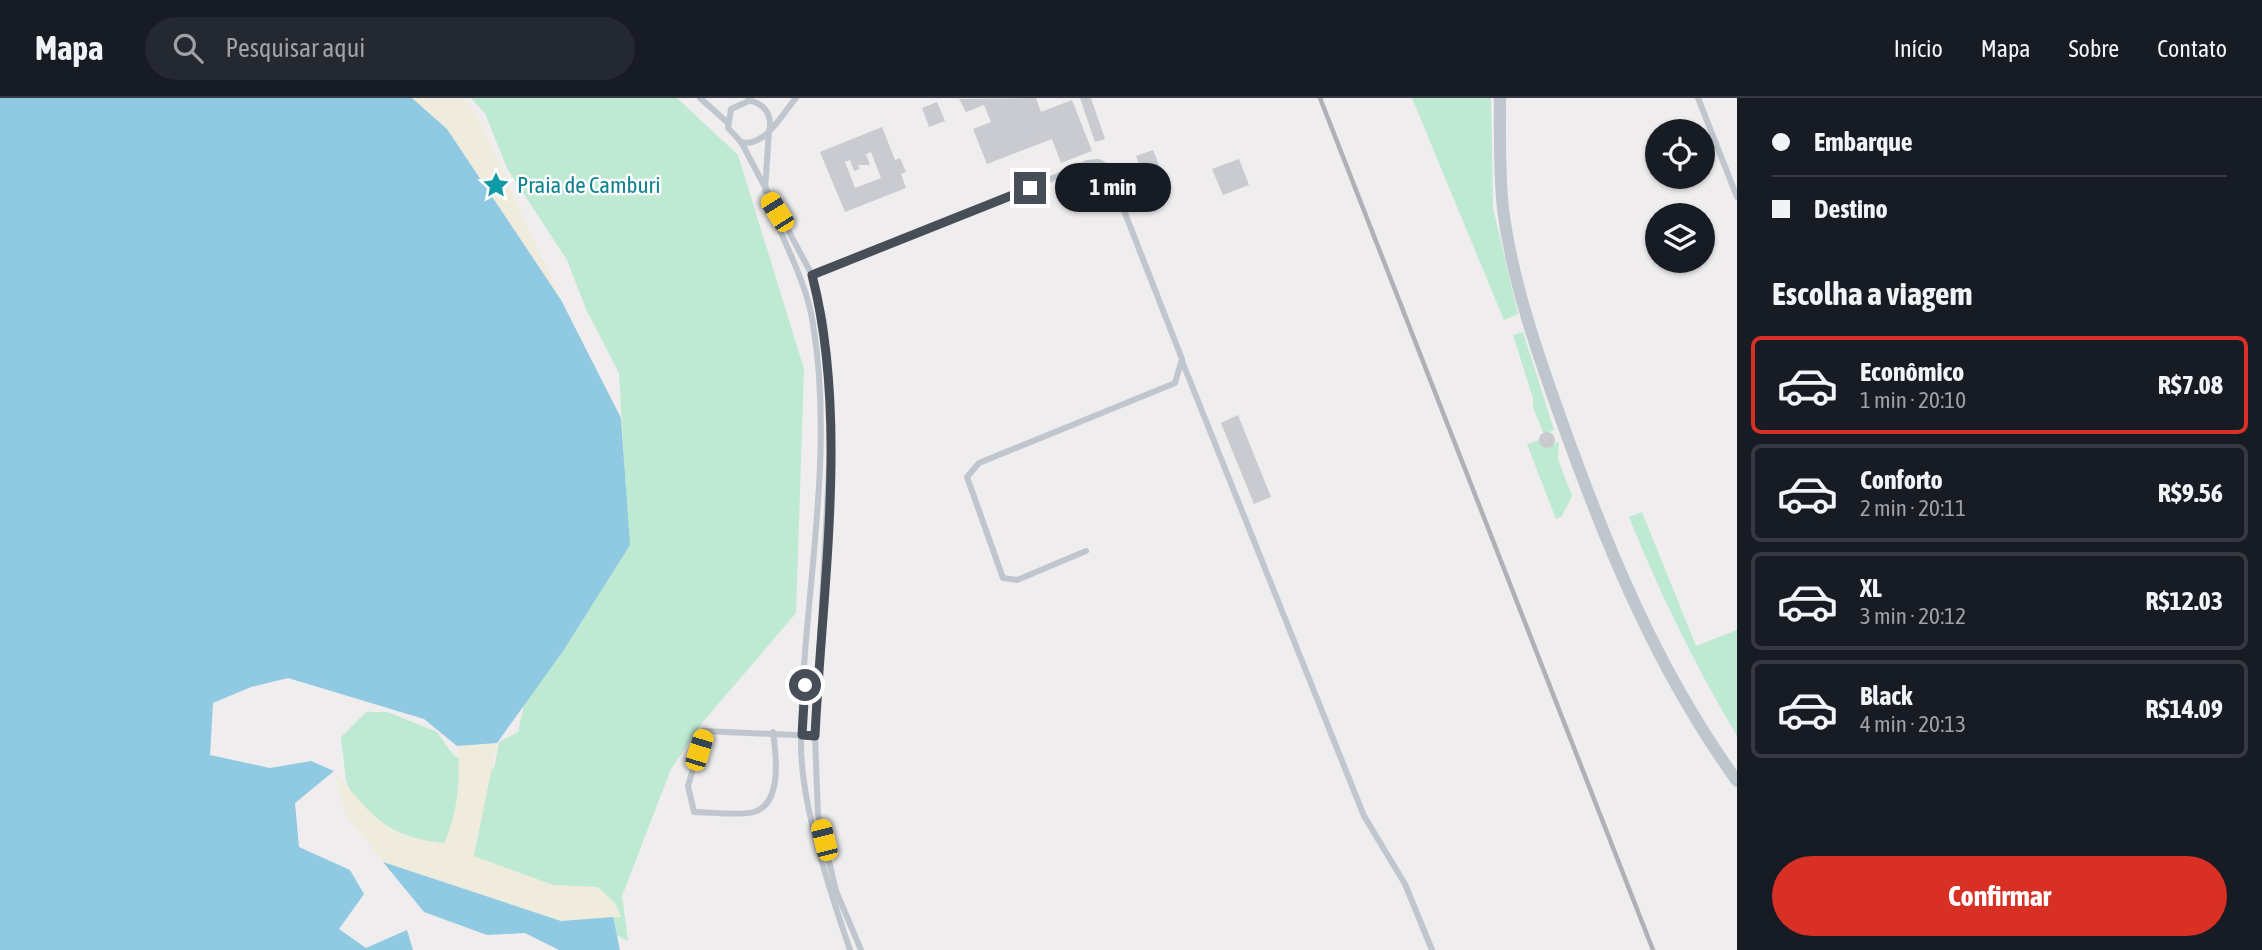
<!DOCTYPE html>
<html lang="pt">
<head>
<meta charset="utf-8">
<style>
	:root { --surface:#171b24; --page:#242831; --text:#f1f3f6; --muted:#9ea1a6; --line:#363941; --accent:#d93025 }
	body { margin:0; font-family:"Asap Condensed",sans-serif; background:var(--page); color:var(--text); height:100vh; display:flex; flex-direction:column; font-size:26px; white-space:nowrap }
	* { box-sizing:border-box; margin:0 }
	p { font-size:23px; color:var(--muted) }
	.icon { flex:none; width:38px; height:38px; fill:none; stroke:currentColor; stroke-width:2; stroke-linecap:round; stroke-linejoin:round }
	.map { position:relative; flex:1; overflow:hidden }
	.side { display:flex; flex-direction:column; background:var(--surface); width:525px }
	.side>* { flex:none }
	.top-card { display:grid; align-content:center; height:154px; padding:0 35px; background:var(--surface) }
	.controls { position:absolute; left:1645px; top:21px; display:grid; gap:14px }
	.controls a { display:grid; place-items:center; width:70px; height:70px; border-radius:50%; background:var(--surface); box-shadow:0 2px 5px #0004; font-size:35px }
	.end { position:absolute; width:32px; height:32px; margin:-16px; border:9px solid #474e58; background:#fff; box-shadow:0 0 0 4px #fff }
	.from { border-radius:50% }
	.bubble { position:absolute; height:49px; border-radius:24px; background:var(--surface); box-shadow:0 2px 5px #0004; font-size:23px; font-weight:700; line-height:49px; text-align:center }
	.car { position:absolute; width:21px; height:42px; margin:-21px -10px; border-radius:9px; box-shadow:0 0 5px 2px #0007; background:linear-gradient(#f5c518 24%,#345 0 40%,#f5c518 0 76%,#345 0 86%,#f5c518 0) }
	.top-card b { display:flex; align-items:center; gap:24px; height:66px; font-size:26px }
	.top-card b+b { border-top:2px solid var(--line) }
	.top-card i { width:18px; height:18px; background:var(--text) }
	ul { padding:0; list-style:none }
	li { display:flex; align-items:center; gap:21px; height:98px; margin:0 14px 10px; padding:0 21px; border:4px solid var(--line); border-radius:10px }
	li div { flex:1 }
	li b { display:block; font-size:26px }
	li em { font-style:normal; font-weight:700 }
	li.current { border-color:var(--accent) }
	li>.icon { width:63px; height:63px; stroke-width:1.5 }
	h2 { padding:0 35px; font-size:32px; line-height:84px }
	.button { display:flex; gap:14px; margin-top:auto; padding:14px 35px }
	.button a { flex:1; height:80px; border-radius:42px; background:var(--accent); color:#fff; font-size:28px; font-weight:700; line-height:80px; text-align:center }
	header { display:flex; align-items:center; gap:42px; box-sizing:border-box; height:98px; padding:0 35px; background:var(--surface); border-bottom:2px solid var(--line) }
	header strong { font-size:33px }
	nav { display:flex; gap:38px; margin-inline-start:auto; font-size:24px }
	.search { width:490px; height:63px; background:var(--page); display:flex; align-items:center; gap:18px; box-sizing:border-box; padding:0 24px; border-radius:38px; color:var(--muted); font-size:26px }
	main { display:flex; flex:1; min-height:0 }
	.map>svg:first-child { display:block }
	.green { fill:#bee9d3 }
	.sand { fill:#efecde }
	.water { fill:#90c9e2 }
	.building { fill:#cacbd1; fill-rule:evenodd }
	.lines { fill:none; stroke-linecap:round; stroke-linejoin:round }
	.service { stroke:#bfc6ce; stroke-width:6 }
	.minor { stroke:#bfc6ce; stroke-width:12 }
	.rail { stroke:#afb1b6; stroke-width:4.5 }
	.route { stroke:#474e58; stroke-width:9 }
	.labels { text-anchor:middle; stroke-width:5; stroke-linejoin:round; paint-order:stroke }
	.culture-label { font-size:23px; fill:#0d838f; stroke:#fff; text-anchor:start }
</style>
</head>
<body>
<header>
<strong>Mapa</strong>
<div class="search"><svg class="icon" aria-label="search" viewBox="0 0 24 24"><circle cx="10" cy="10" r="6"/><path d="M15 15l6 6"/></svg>Pesquisar aqui</div>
<nav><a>Início</a><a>Mapa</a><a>Sobre</a><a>Contato</a></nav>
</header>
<main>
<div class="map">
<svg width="1737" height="852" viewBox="0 0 1737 852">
	<rect width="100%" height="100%" fill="#efeded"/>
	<!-- green -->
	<g class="green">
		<polygon points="471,0 677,0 738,57 804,271 796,515 702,625 671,671 622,798 628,843 561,808 366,735 346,682 341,639 366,614 388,614 437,634 454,658 494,671 499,644 518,634 527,594 618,444 626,394 619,275 586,211 567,162 507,70 485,15"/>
		<polygon points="1412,0 1491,0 1493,110 1518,216 1504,222"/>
		<polygon points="1523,234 1554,332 1544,336 1533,310 1533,300 1513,237"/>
		<polygon points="1539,342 1545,349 1559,344 1558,361 1572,398 1562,418 1556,421 1527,346"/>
		<path d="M1642,414L1696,548L1737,532V638C1695,567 1660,496 1629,419Z"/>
	</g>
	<!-- sand -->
	<g class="sand">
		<polygon points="412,0 461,0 476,15 561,202 447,31"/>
		<path d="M497,645L474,758L553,787L598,789L615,805L621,819L561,823L383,764L346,717L334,673C372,716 382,738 444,745C458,714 461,681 457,648Z"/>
	</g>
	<!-- water -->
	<g class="water">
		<polygon points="0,0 412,0 447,31 561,202 621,320 630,447 563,553 497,645 457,648 424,621 288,580 251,589 213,605 210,657 270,670 311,663 334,673 295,705 299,749 350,772 364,796 339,831 366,850 407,832 413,852 0,852"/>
		<polygon points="383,764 561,823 613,819 620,852 559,852 525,835 487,837 424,814"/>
	</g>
	<!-- building -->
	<g class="building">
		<polygon points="1036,0 1041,14 1072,2 1092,53 1061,65 1052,41 987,66 973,31 991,24 984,7 966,14 959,1"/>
		<polygon points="1080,0 1091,0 1105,41 1095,44"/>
		<polygon points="937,4 945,23 929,29 922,10"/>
		<path d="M882,29L895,62L900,60L906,74L901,76L906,90L845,114L820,54ZM871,54L881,80L855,90L845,64L850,62L854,73L860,71L858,67H870L866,56Z"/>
		<polygon points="1153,52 1161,72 1144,79 1136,58"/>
		<polygon points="1239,61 1249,87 1223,97 1212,71"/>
		<polygon points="1238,317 1271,399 1254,406 1221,325"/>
		<circle cx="1547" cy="342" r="8"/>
	</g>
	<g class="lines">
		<!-- service -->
		<g class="service">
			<polyline points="700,0 727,24"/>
			<polyline points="1698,0 1737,99"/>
			<path d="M748,2C763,5 771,14 770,30"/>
			<polyline points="749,3 731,11 728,30 741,44 812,177 824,223 831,333 815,638 818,717 836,793 861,852"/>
			<path d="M741,44C765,50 782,16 796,0"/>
			<polyline points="765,93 769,32"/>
			<path d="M769,106C784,145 807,185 813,226C836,366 801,506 801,646C801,708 830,793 850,852"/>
			<polyline points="812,177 1010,99 1087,65 1099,64 1107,69 1182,261 1175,285 979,365 967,379 1003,480 1017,482 1086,453"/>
			<polyline points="1182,263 1364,718 1405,786 1432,852"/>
			<path d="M773,634C776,656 783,705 754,714C741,718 709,714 694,714L688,688L704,633L815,638"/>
		</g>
		<!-- minor -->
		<path class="minor" d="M1500,0C1500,37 1499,74 1503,111C1512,182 1537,254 1561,321C1607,450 1657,572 1737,683"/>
		<!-- rail -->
		<polyline class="rail" points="1320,0 1653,852"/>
	</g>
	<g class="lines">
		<!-- route -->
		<path class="route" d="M805,587L802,637L815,638C822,490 849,320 812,177L1030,90"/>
	</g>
	<!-- icons -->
	<defs>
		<symbol id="sight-bare" viewBox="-9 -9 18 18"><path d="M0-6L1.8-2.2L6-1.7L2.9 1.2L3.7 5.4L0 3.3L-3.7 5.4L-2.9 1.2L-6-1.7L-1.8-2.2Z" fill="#0f9aa8" stroke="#fff" stroke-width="2.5" paint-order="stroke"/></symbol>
	</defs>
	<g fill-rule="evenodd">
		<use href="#sight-bare" x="477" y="68" width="38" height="38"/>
	</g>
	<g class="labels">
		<!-- culture labels -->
		<g class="culture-label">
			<text x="517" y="95">Praia de Camburi</text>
		</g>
	</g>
</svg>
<div class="controls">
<a><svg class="icon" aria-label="locate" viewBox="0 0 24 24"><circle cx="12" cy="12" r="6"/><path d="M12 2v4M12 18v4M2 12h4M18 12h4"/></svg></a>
<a><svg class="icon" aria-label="layers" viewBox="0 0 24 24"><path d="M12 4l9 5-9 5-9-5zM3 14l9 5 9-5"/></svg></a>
</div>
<i class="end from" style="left:805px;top:587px"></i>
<i class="end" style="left:1030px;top:90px"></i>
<div class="bubble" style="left:1055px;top:65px;width:116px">1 min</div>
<i class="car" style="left:777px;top:114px;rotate:328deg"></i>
<i class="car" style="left:699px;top:652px;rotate:17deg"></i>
<i class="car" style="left:824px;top:742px;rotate:346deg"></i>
</div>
<section class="side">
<div class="top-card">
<b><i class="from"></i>Embarque</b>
<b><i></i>Destino</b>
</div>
<h2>Escolha a viagem</h2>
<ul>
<li class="current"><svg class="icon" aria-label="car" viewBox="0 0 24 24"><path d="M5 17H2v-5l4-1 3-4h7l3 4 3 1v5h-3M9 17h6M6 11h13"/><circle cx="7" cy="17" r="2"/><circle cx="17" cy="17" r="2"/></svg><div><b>Econômico</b><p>1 min · 20:10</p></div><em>R$7.08</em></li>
<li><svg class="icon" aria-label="car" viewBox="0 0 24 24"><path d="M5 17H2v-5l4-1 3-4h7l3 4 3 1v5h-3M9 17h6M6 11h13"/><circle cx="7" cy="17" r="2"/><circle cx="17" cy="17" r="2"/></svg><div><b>Conforto</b><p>2 min · 20:11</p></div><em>R$9.56</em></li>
<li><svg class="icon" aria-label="car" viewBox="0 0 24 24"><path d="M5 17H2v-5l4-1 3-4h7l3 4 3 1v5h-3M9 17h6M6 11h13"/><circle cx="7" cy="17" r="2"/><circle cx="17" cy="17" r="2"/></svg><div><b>XL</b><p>3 min · 20:12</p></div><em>R$12.03</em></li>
<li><svg class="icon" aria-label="car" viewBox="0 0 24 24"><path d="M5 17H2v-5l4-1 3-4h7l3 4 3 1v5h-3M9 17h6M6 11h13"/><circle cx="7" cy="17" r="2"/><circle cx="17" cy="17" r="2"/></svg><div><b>Black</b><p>4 min · 20:13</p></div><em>R$14.09</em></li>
</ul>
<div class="button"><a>Confirmar</a></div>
</section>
</main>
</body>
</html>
